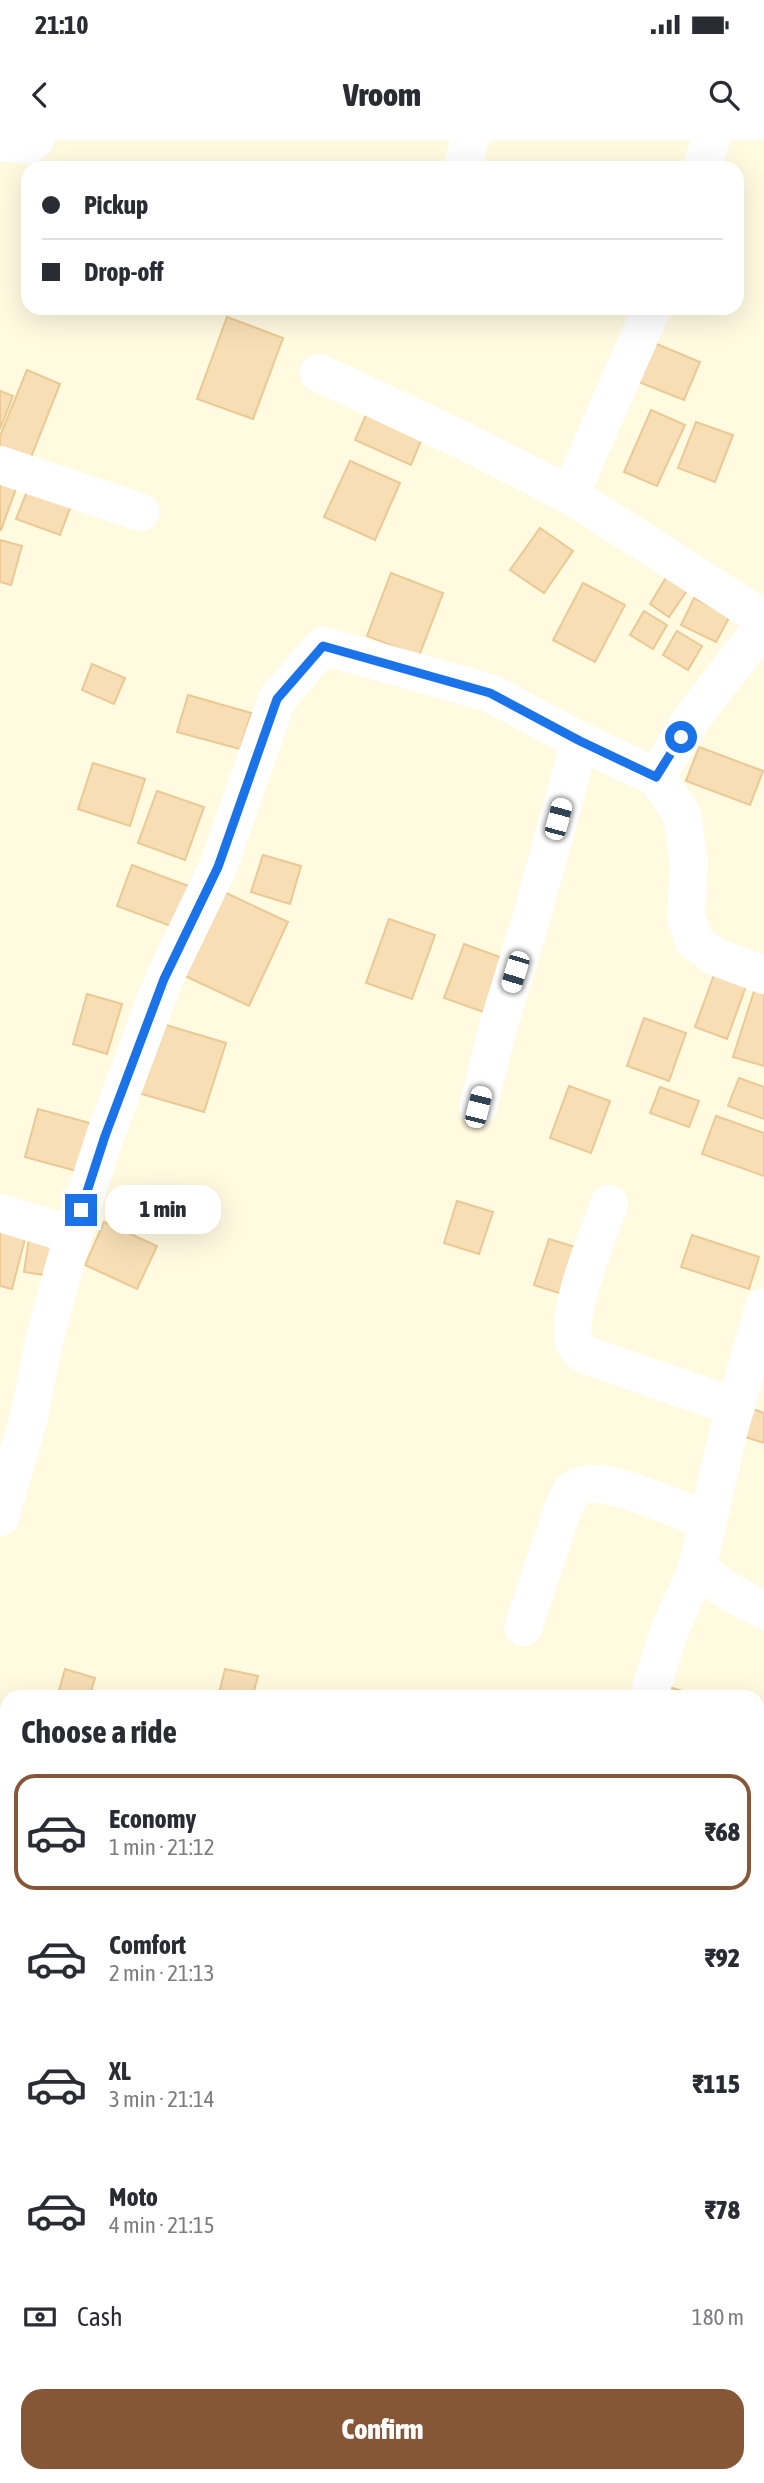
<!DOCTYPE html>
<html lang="en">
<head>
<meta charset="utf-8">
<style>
	:root { --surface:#fff; --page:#f7f7f7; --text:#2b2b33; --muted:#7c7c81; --line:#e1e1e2; --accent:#865736 }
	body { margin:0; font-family:"Asap Condensed",sans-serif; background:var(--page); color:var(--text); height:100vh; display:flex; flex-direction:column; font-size:26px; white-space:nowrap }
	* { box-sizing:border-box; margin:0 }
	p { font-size:23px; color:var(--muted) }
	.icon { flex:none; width:38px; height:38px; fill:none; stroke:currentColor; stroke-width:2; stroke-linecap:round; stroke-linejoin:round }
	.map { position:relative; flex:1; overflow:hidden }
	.details { position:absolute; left:0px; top:1550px; width:765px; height:793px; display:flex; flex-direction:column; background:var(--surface); border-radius:21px 21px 0 0; box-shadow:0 7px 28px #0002 }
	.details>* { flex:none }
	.top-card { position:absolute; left:21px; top:21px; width:723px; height:154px; border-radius:21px; box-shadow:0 7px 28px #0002; display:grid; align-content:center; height:154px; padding:0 21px; background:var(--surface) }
	.end { position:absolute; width:32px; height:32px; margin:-16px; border:9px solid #1a73e8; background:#fff; box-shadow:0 0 0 4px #fff }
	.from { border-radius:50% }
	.bubble { position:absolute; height:49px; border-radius:21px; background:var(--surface); box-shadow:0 7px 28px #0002; font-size:23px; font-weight:800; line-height:49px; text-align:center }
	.car { position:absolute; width:21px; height:42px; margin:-21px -10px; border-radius:9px; box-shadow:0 0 5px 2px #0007; background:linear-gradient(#fff 24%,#345 0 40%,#fff 0 76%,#345 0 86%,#fff 0) }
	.top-card b { display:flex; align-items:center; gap:24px; height:66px; font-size:26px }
	.top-card b+b { border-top:2px solid var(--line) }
	.top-card i { width:18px; height:18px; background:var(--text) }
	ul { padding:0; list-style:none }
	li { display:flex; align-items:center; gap:21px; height:116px; margin:0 14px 10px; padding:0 7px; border:4px solid transparent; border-radius:21px }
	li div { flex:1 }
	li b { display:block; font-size:26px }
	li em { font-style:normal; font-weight:800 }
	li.on { border-color:var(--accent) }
	li>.icon { width:63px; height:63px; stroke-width:1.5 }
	h2 { padding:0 21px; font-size:32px; line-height:84px }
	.pay { display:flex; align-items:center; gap:18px; height:77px; padding:0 21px; font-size:26px }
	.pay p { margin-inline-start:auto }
	.primary-button { display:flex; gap:14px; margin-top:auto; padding:14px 21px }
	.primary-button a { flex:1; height:80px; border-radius:21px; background:var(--accent); color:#fff; font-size:28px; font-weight:800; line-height:80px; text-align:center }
	.status { display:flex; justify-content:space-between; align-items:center; height:49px; padding:0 35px; background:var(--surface); direction:ltr }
	.status svg { height:19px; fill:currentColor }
	header { display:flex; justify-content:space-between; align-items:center; height:91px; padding:0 21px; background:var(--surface); font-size:32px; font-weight:800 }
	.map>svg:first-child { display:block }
	.building { fill:#f7deb5; stroke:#ebc994; stroke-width:2 }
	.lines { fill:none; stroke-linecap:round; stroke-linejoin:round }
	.street { stroke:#fff; stroke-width:38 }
	.route { stroke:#1a73e8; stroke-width:9 }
</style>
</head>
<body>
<div class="status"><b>21:10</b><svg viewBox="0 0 49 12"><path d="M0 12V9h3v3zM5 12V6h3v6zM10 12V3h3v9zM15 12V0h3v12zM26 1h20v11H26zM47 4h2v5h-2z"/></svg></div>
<header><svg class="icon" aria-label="back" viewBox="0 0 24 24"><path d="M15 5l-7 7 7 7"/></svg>Vroom<svg class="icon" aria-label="search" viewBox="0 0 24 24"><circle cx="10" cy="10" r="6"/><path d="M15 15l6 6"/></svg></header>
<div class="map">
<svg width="764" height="2343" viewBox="0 0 764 2343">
	<rect width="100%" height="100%" fill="#fffae0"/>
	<!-- building -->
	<g class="building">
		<polygon points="227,177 283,198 253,279 197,259"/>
		<polygon points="647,200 700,222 684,260 631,239"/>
		<polygon points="27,230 60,244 26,330 0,319 0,296"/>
		<polygon points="0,251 13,256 0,289"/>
		<polygon points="369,268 425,291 411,325 355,300"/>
		<polygon points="651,270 685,285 657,346 624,332"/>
		<polygon points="696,282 733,295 715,342 678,328"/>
		<polygon points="350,321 400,343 375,400 324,377"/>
		<polygon points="0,339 17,346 1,390 0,389"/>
		<polygon points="32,339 75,355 60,395 16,379"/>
		<polygon points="540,388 573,411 544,453 510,430"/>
		<polygon points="0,400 22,406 11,445 0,442"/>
		<polygon points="391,433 443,453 419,516 367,496"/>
		<polygon points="667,436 688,449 669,477 650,464"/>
		<polygon points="583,443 625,465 595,522 553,500"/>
		<polygon points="694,458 730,476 716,502 681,485"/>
		<polygon points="644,471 667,485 653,509 630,495"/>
		<polygon points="677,491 702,506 688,530 663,515"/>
		<polygon points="92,524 125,538 114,564 82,550"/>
		<polygon points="188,555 251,573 240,609 177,592"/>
		<polygon points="699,607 763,631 750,665 686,641"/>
		<polygon points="93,623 145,639 130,686 78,669"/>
		<polygon points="157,651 204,667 185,720 138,703"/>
		<polygon points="263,715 301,726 290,764 251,752"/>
		<polygon points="132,725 194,748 179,789 117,766"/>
		<polygon points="224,752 288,782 249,866 185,836"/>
		<polygon points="389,779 435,795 412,859 366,843"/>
		<polygon points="464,804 508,820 489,874 444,858"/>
		<polygon points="714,835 746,846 727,899 695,887"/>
		<polygon points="756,845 764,848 764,926 733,917"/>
		<polygon points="87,854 122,864 107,914 73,904"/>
		<polygon points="644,878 686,893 669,941 627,926"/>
		<polygon points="156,882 226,903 204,972 135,952"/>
		<polygon points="739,938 764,947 764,979 728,966"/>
		<polygon points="569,946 610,961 591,1013 550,998"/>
		<polygon points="660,947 699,961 689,987 650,973"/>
		<polygon points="38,969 97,985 84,1033 25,1017"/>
		<polygon points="716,976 764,993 764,1036 702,1014"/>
		<polygon points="457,1061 493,1072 479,1114 444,1103"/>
		<polygon points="104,1082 157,1106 137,1149 85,1125"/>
		<polygon points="0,1084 27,1091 12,1149 0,1146"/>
		<polygon points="30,1091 57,1095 51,1136 24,1132"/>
		<polygon points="692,1095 759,1117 749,1149 681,1127"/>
		<polygon points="549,1099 588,1111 572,1157 534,1145"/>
		<polygon points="742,1265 764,1273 764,1303 733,1293"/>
		<polygon points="65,1529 95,1538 89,1558 57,1558"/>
		<polygon points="225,1529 258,1536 252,1558 218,1558"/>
		<polygon points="660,1544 701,1557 700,1558 656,1558"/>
		<polygon points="0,1619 7,1621 7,1670 0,1668"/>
		<polygon points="764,1782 764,1825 758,1822 758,1799"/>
		<polygon points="758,2075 764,2077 764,2113 758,2111"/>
		<polygon points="607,2336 641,2336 639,2343 605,2343"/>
	</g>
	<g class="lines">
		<!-- street -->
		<g class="street">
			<polyline points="0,2 27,5 35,0"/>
			<polyline points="462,28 470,0"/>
			<polyline points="701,28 711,0"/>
			<polyline points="319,233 462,300 570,355 764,479"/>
			<polyline points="0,325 140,372"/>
			<polyline points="570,355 652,168"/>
			<polyline points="764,485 693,577 656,637 682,674 689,725 686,776 694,801 716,817 764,835"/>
			<polyline points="478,967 500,880 530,783 580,601"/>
			<path d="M609,1064C599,1093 563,1177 575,1204C579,1213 589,1216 597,1219L736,1267"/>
			<polyline points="0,1073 73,1095"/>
			<polyline points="0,1377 29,1277 45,1197 73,1095 105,996 164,839 218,727 277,559 323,506 490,553 580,601 656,637"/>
			<polyline points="697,1429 731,1453 764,1470"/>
			<path d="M523,1487L563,1369L572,1350C577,1348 583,1344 587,1344C617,1341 678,1370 708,1381"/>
			<polyline points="648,1558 669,1492 697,1429 728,1293 764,1167"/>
			<polyline points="0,1596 7,1598"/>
			<polyline points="758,1663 764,1665"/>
			<polyline points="758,1961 764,1927"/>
			<polyline points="0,2235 7,2238"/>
			<polyline points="296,2343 298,2336"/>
			<polyline points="660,2343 661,2336"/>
		</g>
	</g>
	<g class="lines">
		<!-- route -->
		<polyline class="route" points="81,1070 105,996 164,839 218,727 277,559 323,506 490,553 580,601 656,637 681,597"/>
	</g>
</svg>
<i class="end from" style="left:681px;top:597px"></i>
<i class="end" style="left:81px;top:1070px"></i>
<div class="bubble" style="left:105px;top:1045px;width:116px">1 min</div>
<i class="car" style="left:558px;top:679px;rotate:15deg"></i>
<i class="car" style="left:515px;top:832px;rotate:197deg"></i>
<i class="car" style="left:478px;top:967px;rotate:14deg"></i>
<div class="top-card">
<b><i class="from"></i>Pickup</b>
<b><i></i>Drop-off</b>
</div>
<section class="details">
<h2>Choose a ride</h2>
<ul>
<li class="on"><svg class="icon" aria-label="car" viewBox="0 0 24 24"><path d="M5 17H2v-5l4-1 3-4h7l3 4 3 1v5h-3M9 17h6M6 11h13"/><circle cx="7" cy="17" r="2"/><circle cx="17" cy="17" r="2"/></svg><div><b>Economy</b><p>1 min · 21:12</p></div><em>₹68</em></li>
<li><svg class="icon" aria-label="car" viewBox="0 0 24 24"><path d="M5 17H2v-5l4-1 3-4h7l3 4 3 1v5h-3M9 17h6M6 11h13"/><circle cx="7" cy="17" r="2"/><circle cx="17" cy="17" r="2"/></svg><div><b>Comfort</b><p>2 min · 21:13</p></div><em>₹92</em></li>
<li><svg class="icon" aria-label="car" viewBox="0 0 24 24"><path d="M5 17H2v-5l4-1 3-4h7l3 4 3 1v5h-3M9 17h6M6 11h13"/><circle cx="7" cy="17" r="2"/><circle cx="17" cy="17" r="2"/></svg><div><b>XL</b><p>3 min · 21:14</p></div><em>₹115</em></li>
<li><svg class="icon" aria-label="car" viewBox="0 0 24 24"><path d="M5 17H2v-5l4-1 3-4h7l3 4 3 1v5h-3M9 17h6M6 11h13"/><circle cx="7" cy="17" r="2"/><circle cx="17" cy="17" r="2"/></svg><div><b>Moto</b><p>4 min · 21:15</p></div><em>₹78</em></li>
</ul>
<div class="pay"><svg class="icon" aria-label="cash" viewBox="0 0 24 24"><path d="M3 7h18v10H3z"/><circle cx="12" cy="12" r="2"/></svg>Cash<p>180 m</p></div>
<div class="primary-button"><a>Confirm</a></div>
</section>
</div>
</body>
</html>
